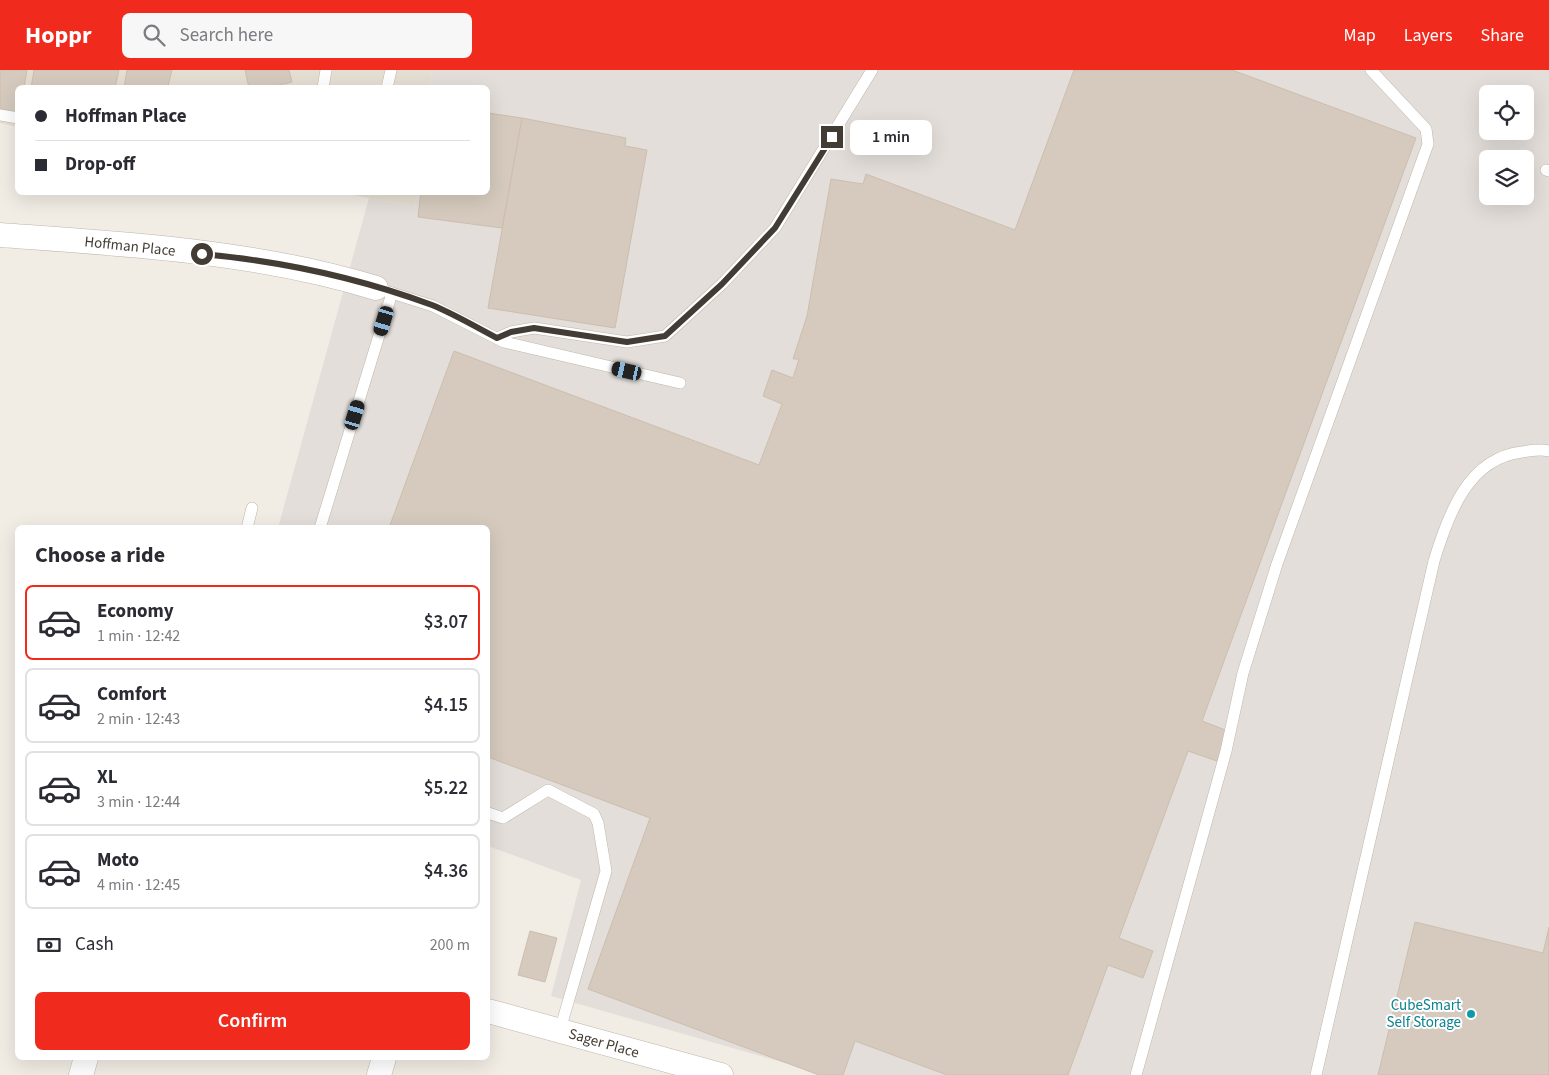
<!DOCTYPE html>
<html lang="en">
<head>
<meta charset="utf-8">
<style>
	:root { --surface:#fff; --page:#f7f7f7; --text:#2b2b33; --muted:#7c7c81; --line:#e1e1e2; --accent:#f02a1d }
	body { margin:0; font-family:"Source Sans 3",sans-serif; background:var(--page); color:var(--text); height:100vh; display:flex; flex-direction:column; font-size:19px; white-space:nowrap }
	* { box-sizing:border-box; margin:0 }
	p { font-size:16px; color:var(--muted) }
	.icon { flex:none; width:28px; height:28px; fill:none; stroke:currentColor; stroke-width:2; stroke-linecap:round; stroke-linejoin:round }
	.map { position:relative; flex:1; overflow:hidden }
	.details { position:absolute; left:15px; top:455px; width:475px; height:535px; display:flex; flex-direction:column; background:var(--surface); border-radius:8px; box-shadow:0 5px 20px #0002 }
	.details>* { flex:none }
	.hud { position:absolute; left:15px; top:15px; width:475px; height:110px; border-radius:8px; box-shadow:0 5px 20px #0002; display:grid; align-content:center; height:110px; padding:0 20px; background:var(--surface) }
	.buttons { position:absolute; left:1479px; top:15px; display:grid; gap:10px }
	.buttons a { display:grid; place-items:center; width:55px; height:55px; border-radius:8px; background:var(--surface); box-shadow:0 5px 20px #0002; font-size:25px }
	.end { position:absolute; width:22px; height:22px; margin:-11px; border:6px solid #433c34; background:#fff; box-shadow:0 0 0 2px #fff }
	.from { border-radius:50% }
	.bubble { position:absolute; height:35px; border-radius:8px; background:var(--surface); box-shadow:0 5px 20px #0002; font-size:16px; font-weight:600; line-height:35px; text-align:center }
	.car { position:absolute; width:15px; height:30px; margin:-15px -8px; border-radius:6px; box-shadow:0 0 4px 1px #0007; background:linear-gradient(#222 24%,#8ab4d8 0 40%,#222 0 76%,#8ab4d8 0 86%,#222 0) }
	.hud b { display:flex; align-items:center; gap:18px; height:48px; font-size:19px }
	.hud b+b { border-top:1px solid var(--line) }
	.hud i { width:12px; height:12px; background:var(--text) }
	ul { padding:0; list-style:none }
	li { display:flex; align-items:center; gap:15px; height:75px; margin:0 10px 8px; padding:0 10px; border:2px solid var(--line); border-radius:8px }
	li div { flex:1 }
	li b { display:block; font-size:19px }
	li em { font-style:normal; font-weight:600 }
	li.on { border-color:var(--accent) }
	li>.icon { width:45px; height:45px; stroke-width:1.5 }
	h2 { padding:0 20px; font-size:22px; line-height:60px }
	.pay { display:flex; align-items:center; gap:12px; height:55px; padding:0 20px; font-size:19px }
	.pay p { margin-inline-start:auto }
	.primary-button { display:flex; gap:10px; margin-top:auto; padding:10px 20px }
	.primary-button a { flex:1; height:58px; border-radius:8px; background:var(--accent); color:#fff; font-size:20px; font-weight:600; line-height:58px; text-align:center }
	header { display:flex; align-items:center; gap:30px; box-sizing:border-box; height:70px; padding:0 25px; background:var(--accent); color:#fff }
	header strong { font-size:24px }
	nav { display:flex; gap:28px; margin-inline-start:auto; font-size:18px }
	.search { width:350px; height:45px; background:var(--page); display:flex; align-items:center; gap:12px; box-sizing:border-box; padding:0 18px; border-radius:8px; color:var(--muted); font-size:19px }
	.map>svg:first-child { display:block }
	.residential { fill:#e5ded2 }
	.industrial { fill:#e3ded9; fill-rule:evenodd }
	.building { fill:#d5cabd; stroke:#cdbeae }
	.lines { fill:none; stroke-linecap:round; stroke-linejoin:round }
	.service-casing { stroke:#bfb6aa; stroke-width:12 }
	.minor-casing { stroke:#bfb6aa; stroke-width:25 }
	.service { stroke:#fff; stroke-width:11 }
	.minor { stroke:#fff; stroke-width:24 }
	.route { stroke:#433c34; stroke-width:6 }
	.culture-dot { fill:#0f9aa8; stroke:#fff; stroke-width:2 }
	.labels { text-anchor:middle; stroke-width:4; stroke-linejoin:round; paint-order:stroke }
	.street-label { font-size:15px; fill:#433c34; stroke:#fff }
	.culture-label { font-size:15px; fill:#0d838f; stroke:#fff; text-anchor:end }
</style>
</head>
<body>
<header>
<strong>Hoppr</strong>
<div class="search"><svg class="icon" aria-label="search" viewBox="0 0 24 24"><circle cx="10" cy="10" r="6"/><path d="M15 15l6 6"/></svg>Search here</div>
<nav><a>Map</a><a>Layers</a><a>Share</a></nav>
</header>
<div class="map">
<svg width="1549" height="1005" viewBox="0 0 1549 1005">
	<rect width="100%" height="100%" fill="#f1ece4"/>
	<!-- residential -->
	<g class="residential">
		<polygon points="0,0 432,0 430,18 18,18 17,57 0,53"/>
		<polygon points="343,123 417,123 415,137"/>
	</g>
	<!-- industrial -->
	<path class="industrial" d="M432,0H1549V1005H827L551,926L581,810L488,776V458H278L369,128L415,137L417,123L488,122V18L430,17ZM1488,24H1525V61H1488ZM1488,89H1525V126H1488Z"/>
	<!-- building -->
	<g class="building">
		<polygon points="0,0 27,0 24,18 18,18 18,43 0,39"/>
		<polygon points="34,0 119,0 115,18 31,18"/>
		<polygon points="127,0 172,0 168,16 177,18 124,18"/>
		<polygon points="245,0 289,0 292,12 267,18 249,18"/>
		<polygon points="1074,0 1232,0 1416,68 1202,651 1228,661 1217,691 1188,681 1119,868 1153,881 1143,908 1108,895 1068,1005 947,1005 855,971 843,1005 819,1005 588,919 650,748 488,687 488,458 389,458 454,281 759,395 782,334 763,326 772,300 793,308 799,289 793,289 807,246 831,109 863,114 866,104 1015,160"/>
		<polygon points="488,43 522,48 502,158 418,147 421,122 488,122"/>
		<polygon points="522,48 626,68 625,76 647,80 615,258 488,238"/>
		<polygon points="1415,852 1543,883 1549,857 1549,1005 1378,1005"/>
		<polygon points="530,861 557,868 545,912 518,905"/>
	</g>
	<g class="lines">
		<defs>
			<g id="service">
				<polyline points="323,18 326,0"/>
				<polyline points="387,18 391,0"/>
				<polyline points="0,45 18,48"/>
				<polyline points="1546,100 1549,101"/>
				<polyline points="376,218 433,236 504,272 680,313"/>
				<polyline points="497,268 511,262 534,258 627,272 665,266 722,214 775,158 872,0"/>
				<polyline points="247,458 252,438"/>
				<polyline points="320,458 392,223"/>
				<polyline points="488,743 503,748 548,720 594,744 598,753 606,801 560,960"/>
				<polyline points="1136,1005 1226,681 1243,603 1277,494 1428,74 1426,59 1371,0"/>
				<path d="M1316,1005L1434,491C1448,445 1468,388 1522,382C1532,380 1540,379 1549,381"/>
			</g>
			<g id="minor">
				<path d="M0,165C124,174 256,181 376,218"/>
				<polyline points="488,941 721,1005"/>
				<polyline points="81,1005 86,988"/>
				<polyline points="379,1005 384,988"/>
			</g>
		</defs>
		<!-- service casing -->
		<use href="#service" class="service-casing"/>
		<!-- minor casing -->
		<use href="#minor" class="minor-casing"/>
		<!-- service -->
		<use href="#service" class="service"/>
		<!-- minor -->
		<use href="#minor" class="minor"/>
	</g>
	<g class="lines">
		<!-- route -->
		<path class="route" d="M202,184C279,191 359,208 432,235C454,244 476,257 497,268L511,262L534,258L627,272L665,266L722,214L775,158L832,67"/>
	</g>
	<!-- markers -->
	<circle class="culture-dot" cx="1471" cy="944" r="5"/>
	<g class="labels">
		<!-- street labels -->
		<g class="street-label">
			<text transform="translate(130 176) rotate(6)" y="5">Hoffman Place</text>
			<text transform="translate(604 973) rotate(16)" y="5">Sager Place</text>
		</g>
		<!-- culture labels -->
		<g class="culture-label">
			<text x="1461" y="940">CubeSmart<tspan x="1461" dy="17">Self Storage</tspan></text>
		</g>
	</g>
</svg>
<div class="buttons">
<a><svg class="icon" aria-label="locate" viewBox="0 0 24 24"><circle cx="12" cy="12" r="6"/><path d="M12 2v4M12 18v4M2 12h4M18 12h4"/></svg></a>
<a><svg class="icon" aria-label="layers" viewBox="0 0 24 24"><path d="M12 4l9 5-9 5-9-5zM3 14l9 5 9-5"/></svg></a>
</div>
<i class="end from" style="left:202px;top:184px"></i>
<i class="end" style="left:832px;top:67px"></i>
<div class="bubble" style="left:850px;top:50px;width:82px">1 min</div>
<i class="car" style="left:384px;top:251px;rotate:197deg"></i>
<i class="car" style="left:627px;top:301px;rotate:283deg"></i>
<i class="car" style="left:355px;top:345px;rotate:17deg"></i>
<div class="hud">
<b><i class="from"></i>Hoffman Place</b>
<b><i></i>Drop-off</b>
</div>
<section class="details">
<h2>Choose a ride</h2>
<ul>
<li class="on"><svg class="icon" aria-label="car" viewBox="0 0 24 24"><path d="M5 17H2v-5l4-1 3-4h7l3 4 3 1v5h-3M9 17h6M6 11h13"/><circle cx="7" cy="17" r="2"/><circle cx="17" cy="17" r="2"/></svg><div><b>Economy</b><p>1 min · 12:42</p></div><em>$3.07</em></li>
<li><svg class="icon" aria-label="car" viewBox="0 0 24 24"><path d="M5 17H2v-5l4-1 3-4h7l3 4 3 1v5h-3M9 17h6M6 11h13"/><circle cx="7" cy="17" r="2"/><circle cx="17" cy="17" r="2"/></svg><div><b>Comfort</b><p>2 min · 12:43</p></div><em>$4.15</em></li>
<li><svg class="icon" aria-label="car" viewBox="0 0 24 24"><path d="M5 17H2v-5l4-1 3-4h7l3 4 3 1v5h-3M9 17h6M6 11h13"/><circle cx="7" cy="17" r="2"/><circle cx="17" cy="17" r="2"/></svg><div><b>XL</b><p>3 min · 12:44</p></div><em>$5.22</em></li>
<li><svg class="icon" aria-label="car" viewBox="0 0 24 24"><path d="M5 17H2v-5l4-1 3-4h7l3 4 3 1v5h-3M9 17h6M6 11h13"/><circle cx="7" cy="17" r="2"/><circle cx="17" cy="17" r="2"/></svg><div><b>Moto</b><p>4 min · 12:45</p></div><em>$4.36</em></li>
</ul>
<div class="pay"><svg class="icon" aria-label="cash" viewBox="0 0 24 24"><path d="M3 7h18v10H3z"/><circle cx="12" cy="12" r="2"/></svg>Cash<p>200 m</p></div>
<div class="primary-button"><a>Confirm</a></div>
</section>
</div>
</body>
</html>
